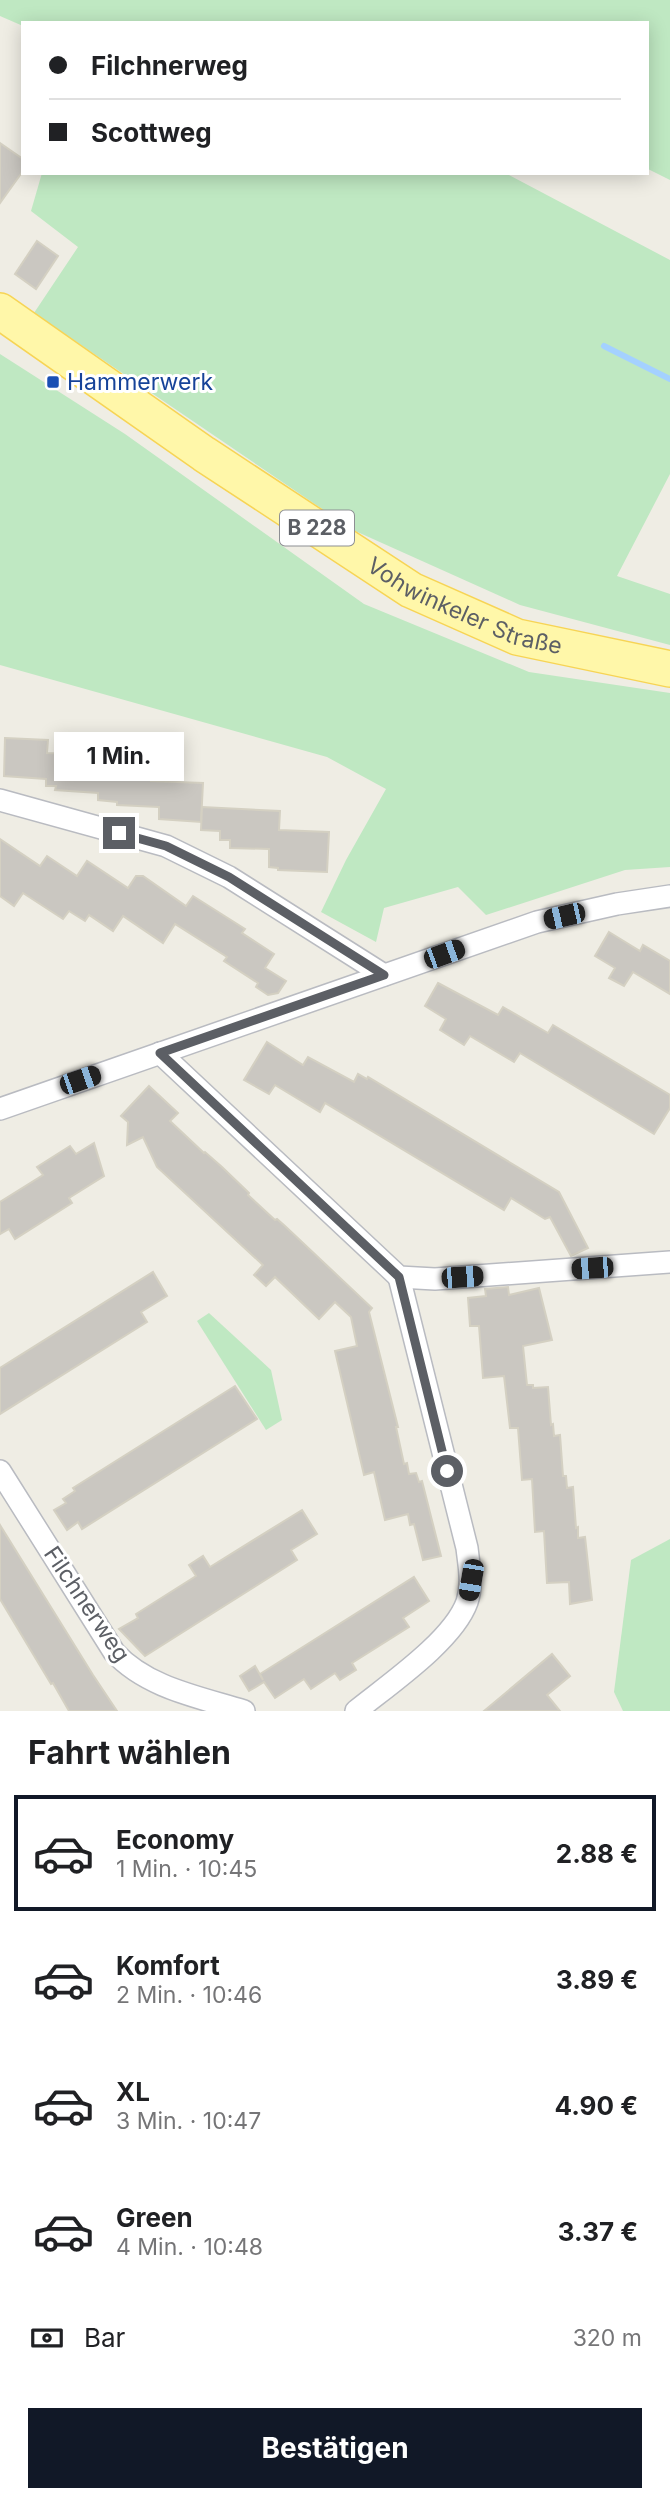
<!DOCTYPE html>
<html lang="de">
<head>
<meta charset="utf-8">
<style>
	:root { --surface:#fff; --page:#f2f2f2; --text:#202124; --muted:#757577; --line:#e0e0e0; --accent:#111827 }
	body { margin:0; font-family:Inter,sans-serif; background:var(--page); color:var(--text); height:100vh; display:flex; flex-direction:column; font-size:26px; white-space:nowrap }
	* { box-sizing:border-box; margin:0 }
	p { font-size:23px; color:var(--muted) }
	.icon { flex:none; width:38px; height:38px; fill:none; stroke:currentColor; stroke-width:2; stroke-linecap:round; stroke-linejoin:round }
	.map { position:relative; height:1711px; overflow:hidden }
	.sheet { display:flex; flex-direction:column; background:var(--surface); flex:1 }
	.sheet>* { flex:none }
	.guide { position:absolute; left:21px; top:21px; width:628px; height:154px; border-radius:0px; box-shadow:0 4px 18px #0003; display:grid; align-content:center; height:154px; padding:0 28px; background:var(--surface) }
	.end { position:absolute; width:32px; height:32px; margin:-16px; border:9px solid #5c5f65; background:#fff; box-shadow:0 0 0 4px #fff }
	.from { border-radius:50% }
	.bubble { position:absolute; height:49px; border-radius:0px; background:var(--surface); box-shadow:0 4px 18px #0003; font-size:23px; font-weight:700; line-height:49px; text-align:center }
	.car { position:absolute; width:21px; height:42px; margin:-21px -10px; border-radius:9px; box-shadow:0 0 5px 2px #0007; background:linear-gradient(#222 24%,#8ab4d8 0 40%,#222 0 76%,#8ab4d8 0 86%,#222 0) }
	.guide b { display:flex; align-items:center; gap:24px; height:66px; font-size:26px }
	.guide b+b { border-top:2px solid var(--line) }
	.guide i { width:18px; height:18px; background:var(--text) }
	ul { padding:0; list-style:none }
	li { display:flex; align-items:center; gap:21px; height:116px; margin:0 14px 10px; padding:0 14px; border:4px solid transparent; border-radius:0px }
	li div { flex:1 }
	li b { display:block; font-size:26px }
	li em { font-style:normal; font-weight:700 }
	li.on { border-color:var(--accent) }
	li>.icon { width:63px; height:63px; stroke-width:1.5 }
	h2 { padding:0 28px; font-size:32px; line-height:84px }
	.pay { display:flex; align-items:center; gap:18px; height:77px; padding:0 28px; font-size:26px }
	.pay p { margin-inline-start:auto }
	.button { display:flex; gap:14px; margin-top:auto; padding:14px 28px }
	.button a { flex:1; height:80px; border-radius:0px; background:var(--accent); color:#fff; font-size:28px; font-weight:700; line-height:80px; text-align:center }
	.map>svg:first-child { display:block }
	.green { fill:#bfe8c2 }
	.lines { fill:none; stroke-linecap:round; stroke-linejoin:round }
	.stream { stroke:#a4d1ff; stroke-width:6 }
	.building { fill:#cac7c1; stroke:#d4d0c2; stroke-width:2 }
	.minor-casing { stroke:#b9bbc1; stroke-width:24 }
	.primary-casing { stroke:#f7d455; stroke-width:38 }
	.minor { stroke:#fff; stroke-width:21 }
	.primary { stroke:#fff7a9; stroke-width:35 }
	.route { stroke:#5c5f65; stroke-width:9 }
	.transit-dot { fill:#1a4fb4; stroke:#fff; stroke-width:2.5 }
	.labels { text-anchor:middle; stroke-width:6; stroke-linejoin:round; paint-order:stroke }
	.shield { fill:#fff; stroke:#8d8f93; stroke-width:2 }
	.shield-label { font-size:21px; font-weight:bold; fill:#5c5f65 }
	.transit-label { font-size:23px; fill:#164399; stroke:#fff; text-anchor:start }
	.street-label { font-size:23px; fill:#5c5f65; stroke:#fff }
</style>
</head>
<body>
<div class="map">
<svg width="670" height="1711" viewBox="0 0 670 1711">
	<rect width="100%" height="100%" fill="#efede4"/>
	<!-- green -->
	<g class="green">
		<polygon points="0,0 670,0 670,180 648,169 648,23 23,23 23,26 0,16"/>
		<polygon points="42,173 505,173 670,260 670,474 617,576 670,594 670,645 520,605 353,530 34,313 78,247 31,211"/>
		<polygon points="0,354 125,434 364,604 529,672 670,693 670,867 625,870 486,915 458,887 384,908 376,942 321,912 346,860 386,789 327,757 0,665"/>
		<polygon points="209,1313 271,1370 282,1420 266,1430 197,1321"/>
		<polygon points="670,1539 670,1711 623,1711 614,1692 631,1560"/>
	</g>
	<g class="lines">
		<!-- stream -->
		<polyline class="stream" points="604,346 670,379"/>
	</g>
	<!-- building -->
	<g class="building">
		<polygon points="0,143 23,159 23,171 0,203"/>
		<polygon points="37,241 58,256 36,289 15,274"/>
		<polygon points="5,738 48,740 47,753 100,755 99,767 151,769 151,781 203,783 201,822 159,819 159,807 117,805 117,802 98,800 98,793 55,790 56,786 46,786 46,779 4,776"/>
		<polygon points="202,807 280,811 279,830 329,832 327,872 278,870 278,868 269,867 269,849 230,848 230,840 220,840 220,831 201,830"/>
		<polygon points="0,839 40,866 47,856 77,876 87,861 128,888 136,876 143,876 186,906 193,896 245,929 242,933 274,954 265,968 286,981 278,993 268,995 256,987 258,983 224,961 227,957 175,924 163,943 123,916 113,931 89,915 85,921 69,911 63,919 23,893 14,906 0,896"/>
		<polygon points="609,932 640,951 643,945 670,961 670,994 633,972 624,986 609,978 615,968 595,956"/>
		<polygon points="438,983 498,1015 503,1007 548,1033 553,1025 670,1095 670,1108 654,1134 520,1053 514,1062 470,1036 464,1045 440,1030 446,1019 425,1006"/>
		<polygon points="267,1042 303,1065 308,1057 354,1082 358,1074 367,1079 368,1077 559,1192 588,1248 571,1256 550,1217 545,1219 511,1198 504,1210 325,1103 320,1112 275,1085 269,1094 244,1080"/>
		<polygon points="149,1086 178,1113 170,1121 204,1153 205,1152 222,1167 249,1193 248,1195 275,1220 277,1219 285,1226 372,1308 369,1312 398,1427 396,1427 404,1464 407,1463 409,1474 416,1473 419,1482 422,1481 441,1556 423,1560 414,1524 410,1525 408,1514 385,1520 374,1472 364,1475 335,1351 357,1346 351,1317 335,1302 319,1319 275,1277 266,1286 254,1275 263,1265 157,1167 143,1137 127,1145 128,1122 121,1116"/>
		<polygon points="94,1143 104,1176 69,1198 72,1203 15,1239 9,1229 0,1234 0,1202 43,1175 37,1167 70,1146 76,1154"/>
		<polygon points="153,1272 167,1296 141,1312 147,1322 0,1414 0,1368"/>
		<polygon points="508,1287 509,1295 539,1288 552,1340 523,1346 527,1385 533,1385 533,1388 548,1387 551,1425 553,1424 554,1436 560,1435 563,1476 566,1476 567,1488 573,1487 576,1528 578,1527 578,1538 585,1537 592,1600 570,1604 569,1582 547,1583 544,1531 535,1532 532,1479 522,1480 518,1428 510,1428 504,1376 483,1378 479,1326 470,1326 468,1298 486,1296 485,1289"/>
		<polygon points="235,1386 257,1419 82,1529 78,1522 67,1530 54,1510 66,1503 63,1499 75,1491 73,1488"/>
		<polygon points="302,1510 317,1534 291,1550 297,1560 145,1656 119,1629 138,1618 136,1614 196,1576 189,1565 203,1556 210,1567"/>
		<polygon points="0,1525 93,1675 117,1711 69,1711 53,1683 51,1684 0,1599"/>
		<polygon points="414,1577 429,1601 403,1618 409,1627 352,1663 356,1670 340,1680 335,1673 311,1689 304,1679 275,1698 264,1682 249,1691 240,1676 255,1666 263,1680 260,1674"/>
		<polygon points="552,1654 570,1676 547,1695 560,1711 484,1711"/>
	</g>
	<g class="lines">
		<defs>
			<g id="minor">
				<polyline points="0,800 166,846 229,877 384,975"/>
				<polyline points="160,1053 399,1277 435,1279 670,1262"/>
				<polyline points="0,1109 537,922 617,904 670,896"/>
				<path d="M0,1471L114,1652C147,1688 199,1697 244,1711"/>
				<path d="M356,1711C388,1685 453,1641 467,1602C473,1584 469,1566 467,1548L399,1277"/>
			</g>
			<g id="primary">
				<path id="s1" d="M0,311L204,454L411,590L517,637L670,669"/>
			</g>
		</defs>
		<!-- minor casing -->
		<use href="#minor" class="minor-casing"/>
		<!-- primary casing -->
		<use href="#primary" class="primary-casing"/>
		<!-- minor -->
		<use href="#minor" class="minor"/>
		<!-- primary -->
		<use href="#primary" class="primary"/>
	</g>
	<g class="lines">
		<!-- route -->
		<polyline class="route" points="119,833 166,846 229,877 384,975 160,1053 399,1277 447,1471"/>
	</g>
	<!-- markers -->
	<rect class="transit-dot" x="46" y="375" width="14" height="14" rx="3.5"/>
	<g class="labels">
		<!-- shield labels -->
		<rect class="shield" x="280" y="510.5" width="74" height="35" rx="5"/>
		<g class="shield-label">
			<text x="317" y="535">B 228</text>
		</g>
		<!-- transit labels -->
		<g class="transit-label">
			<text x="67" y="390">Hammerwerk</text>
		</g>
		<!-- street labels -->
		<g class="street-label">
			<text dy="8" stroke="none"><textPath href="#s1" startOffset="553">Vohwinkeler Straße</textPath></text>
			<text transform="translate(87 1604) rotate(56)" y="8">Filchnerweg</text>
		</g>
	</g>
</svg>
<i class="end from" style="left:447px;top:1471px"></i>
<i class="end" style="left:119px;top:833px"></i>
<div class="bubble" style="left:54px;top:732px;width:130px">1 Min.</div>
<i class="car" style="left:564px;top:916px;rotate:257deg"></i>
<i class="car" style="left:444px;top:954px;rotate:70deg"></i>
<i class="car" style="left:80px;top:1080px;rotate:71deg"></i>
<i class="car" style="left:592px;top:1268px;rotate:266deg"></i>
<i class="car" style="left:462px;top:1277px;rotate:86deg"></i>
<i class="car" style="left:471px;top:1580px;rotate:190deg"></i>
<div class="guide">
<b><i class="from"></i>Filchnerweg</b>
<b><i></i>Scottweg</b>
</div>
</div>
<section class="sheet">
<h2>Fahrt wählen</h2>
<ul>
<li class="on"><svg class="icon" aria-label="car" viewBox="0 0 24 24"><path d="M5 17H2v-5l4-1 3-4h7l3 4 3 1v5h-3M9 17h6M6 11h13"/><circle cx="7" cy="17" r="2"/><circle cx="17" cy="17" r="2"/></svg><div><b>Economy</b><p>1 Min. · 10:45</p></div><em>2.88 €</em></li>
<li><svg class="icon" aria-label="car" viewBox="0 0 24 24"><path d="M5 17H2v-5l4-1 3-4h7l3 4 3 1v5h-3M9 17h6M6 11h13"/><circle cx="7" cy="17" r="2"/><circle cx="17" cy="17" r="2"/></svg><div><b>Komfort</b><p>2 Min. · 10:46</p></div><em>3.89 €</em></li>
<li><svg class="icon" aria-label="car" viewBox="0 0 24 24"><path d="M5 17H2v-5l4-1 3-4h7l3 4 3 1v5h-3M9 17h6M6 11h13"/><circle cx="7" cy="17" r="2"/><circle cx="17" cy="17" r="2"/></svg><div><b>XL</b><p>3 Min. · 10:47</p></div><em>4.90 €</em></li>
<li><svg class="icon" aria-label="car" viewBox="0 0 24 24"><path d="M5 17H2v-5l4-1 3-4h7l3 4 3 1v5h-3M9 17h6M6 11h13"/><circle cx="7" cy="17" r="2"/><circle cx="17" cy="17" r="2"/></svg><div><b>Green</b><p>4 Min. · 10:48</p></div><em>3.37 €</em></li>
</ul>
<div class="pay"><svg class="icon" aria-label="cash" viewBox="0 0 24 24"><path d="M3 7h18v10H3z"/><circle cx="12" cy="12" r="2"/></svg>Bar<p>320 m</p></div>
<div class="button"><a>Bestätigen</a></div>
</section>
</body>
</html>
